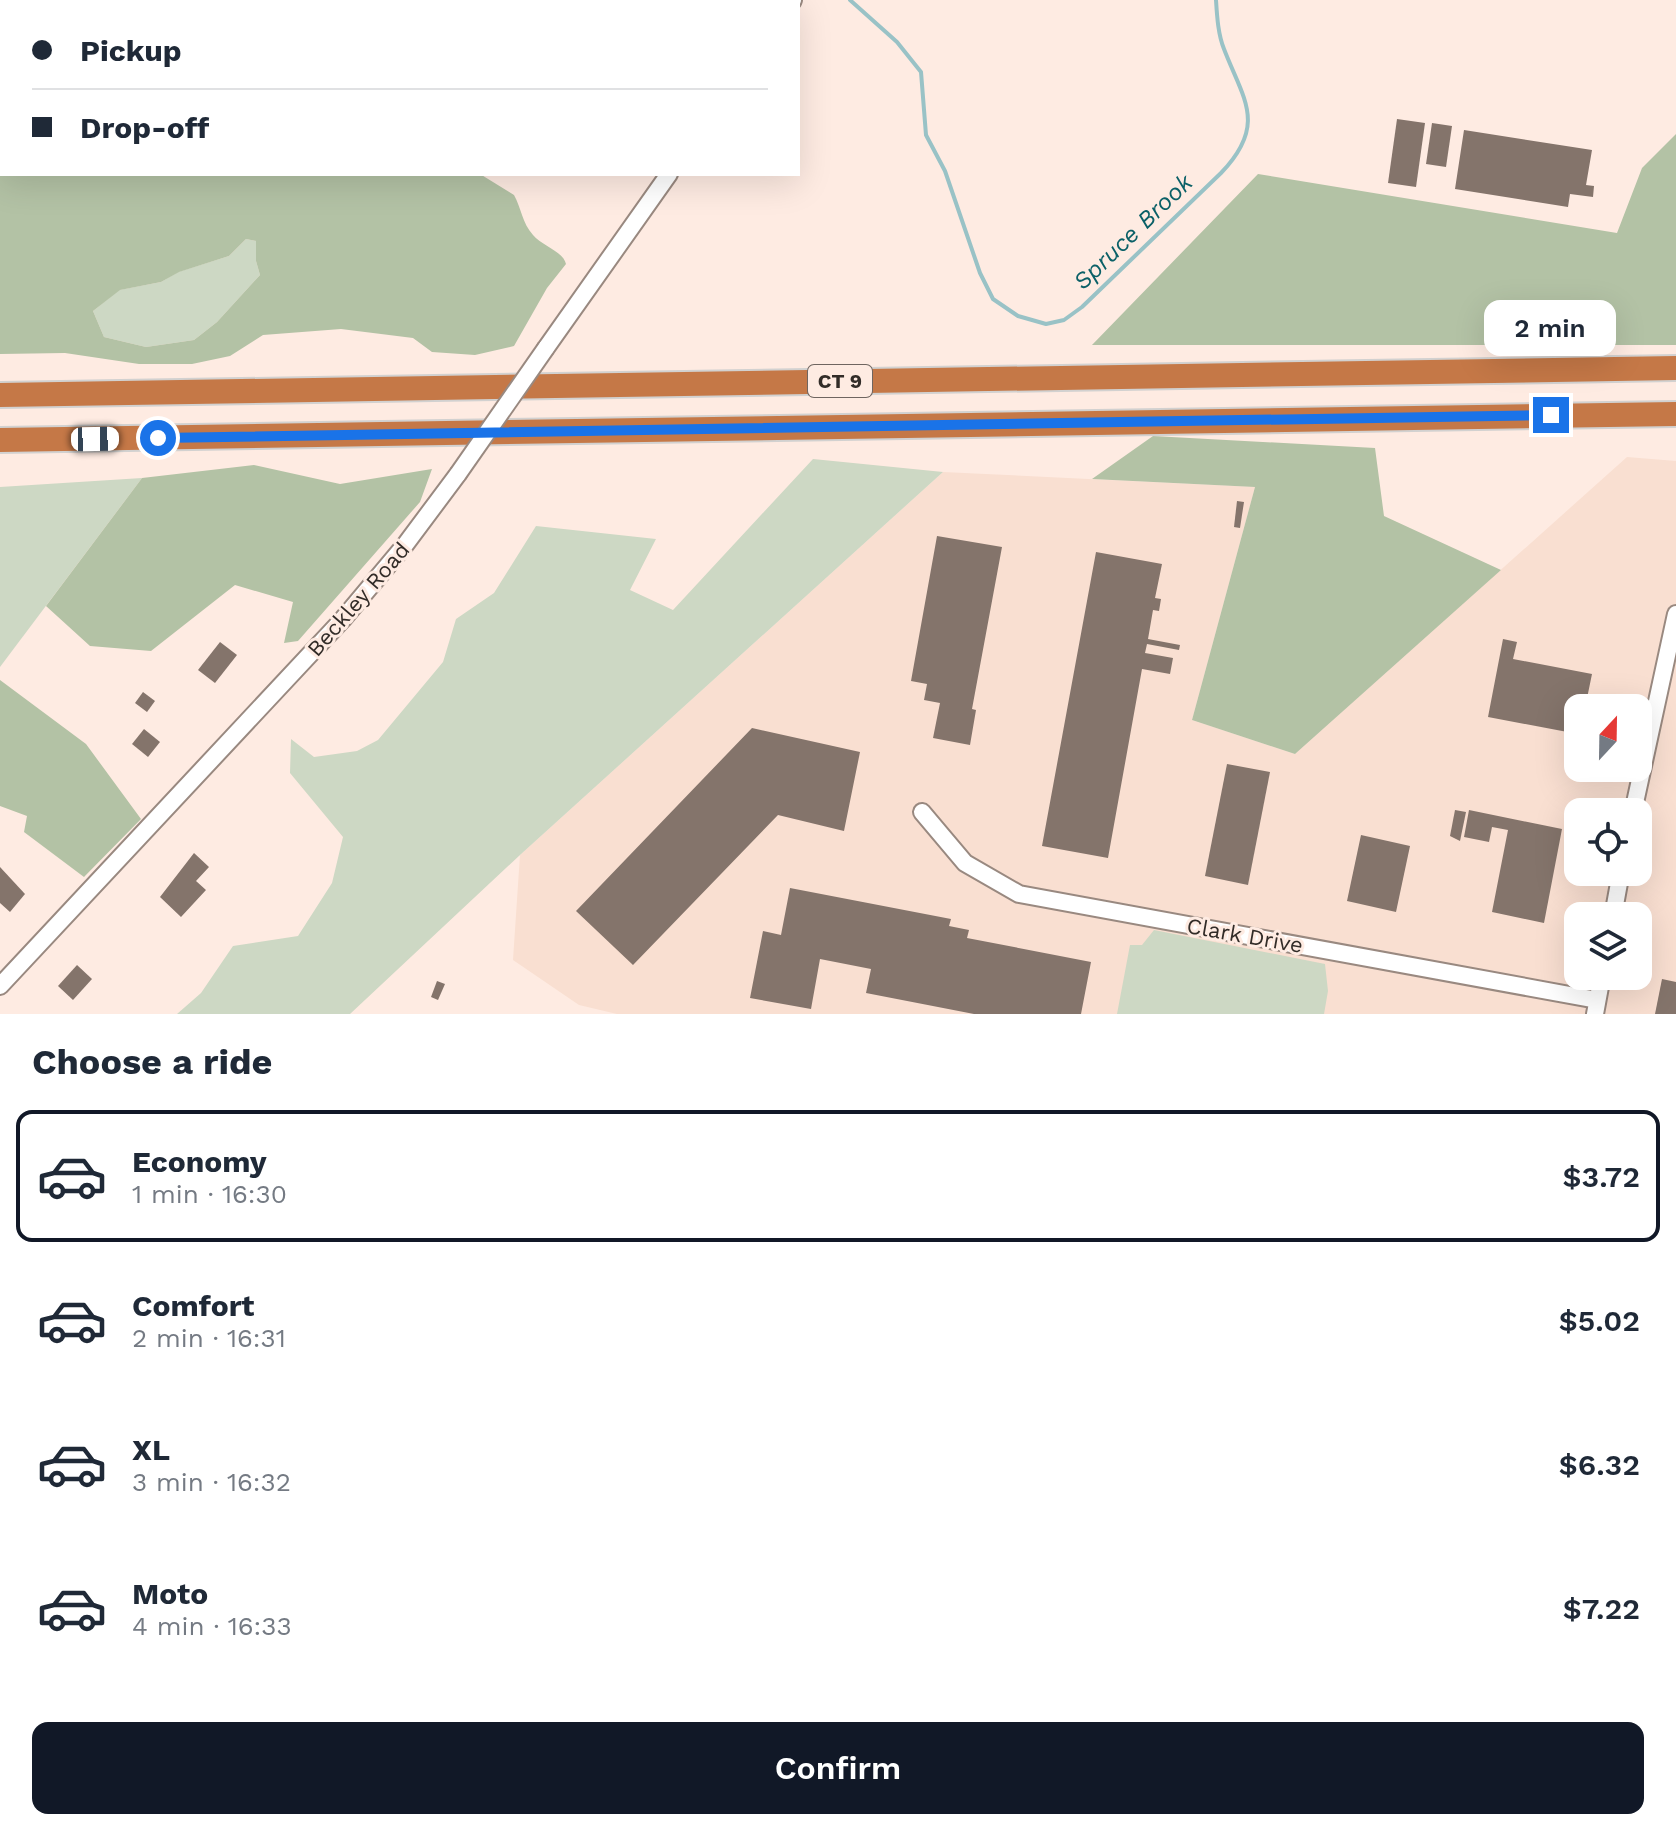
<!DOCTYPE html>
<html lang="en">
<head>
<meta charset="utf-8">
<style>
	:root { --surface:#fff; --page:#f2f2f3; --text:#1f2937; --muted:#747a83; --line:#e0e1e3; --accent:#111827 }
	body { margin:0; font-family:"Work Sans",sans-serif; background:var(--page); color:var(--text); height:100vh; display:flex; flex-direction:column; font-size:30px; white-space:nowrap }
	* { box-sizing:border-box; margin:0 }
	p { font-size:26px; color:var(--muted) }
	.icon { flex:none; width:44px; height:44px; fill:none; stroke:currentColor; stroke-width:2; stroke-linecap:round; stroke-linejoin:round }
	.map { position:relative; height:1014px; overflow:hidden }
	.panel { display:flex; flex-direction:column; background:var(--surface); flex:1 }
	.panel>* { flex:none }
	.top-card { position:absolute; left:0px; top:0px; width:800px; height:176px; box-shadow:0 8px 32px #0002; display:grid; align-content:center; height:176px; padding:0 32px; background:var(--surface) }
	.needle { width:52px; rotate:22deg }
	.tools { position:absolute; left:1564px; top:694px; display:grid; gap:16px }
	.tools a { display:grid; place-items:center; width:88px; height:88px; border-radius:16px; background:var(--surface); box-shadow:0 8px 32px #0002; font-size:40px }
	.end { position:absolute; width:36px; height:36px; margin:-18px; border:10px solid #1a73e8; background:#fff; box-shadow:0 0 0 4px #fff }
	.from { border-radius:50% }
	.bubble { position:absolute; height:56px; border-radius:16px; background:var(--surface); box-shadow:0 8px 32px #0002; font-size:26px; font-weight:600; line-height:56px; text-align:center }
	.car { position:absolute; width:24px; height:48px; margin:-24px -12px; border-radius:10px; box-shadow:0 0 6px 2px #0007; background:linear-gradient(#fff 24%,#345 0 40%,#fff 0 76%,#345 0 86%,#fff 0) }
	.top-card b { display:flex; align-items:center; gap:28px; height:76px; font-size:30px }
	.top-card b+b { border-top:2px solid var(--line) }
	.top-card i { width:20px; height:20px; background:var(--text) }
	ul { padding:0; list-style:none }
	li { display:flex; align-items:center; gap:24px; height:132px; margin:0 16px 12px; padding:0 16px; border:4px solid transparent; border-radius:16px }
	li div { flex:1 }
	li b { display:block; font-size:30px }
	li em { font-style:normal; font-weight:600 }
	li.selected { border-color:var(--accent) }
	li>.icon { width:72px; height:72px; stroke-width:1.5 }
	h2 { padding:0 32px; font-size:36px; line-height:96px }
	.primary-button { display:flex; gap:16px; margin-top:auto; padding:16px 32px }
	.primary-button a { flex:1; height:92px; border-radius:16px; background:var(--accent); color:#fff; font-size:32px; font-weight:600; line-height:92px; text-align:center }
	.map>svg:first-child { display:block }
	.built { fill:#f9dfd1; fill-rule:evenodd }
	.green { fill:#cdd8c4 }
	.forest { fill:#b3c2a5; fill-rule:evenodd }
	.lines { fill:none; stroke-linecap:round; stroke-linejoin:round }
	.stream { stroke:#99c2c6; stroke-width:4 }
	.building { fill:#84746b }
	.minor-casing { stroke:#998980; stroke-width:20 }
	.highway-casing { stroke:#d2d1d0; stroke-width:28 }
	.minor { stroke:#fff; stroke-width:16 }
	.highway { stroke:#c57847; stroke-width:24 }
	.minor-bridge-casing { stroke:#998980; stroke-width:20; stroke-linecap:butt }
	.minor-bridge { stroke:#fff; stroke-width:16 }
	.route { stroke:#1a73e8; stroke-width:10 }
	.labels { text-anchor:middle; stroke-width:6; stroke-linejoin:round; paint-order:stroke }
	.shield { fill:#feebe2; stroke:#6f6560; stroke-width:2 }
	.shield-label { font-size:20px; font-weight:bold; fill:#322c28 }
	.street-label { font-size:22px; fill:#322c28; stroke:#feebe2 }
	.water-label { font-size:24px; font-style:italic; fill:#0b6067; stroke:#feebe2 }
</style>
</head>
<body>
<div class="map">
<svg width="1676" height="1014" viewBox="0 0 1676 1014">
	<rect width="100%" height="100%" fill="#feebe2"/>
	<!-- built -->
	<path class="built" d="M1627,457L1676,461V1014H617L579,1005L513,960L520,855L943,472L1255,487L1192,720L1295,754ZM1578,708H1638V768H1578ZM1578,812H1638V872H1578ZM1578,916H1638V976H1578Z"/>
	<!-- green -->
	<g class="green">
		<polygon points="246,239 256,241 256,261 260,275 217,322 194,340 146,347 104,337 93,311 119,290 161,282 178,272 229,256"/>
		<polygon points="813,459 943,472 520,855 350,1014 177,1014 201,993 233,946 298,936 332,883 343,837 290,773 291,739 314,757 357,751 378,740 443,662 456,619 494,593 536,526 656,539 630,590 673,610"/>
		<polygon points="142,478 0,667 0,487"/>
		<polygon points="1154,930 1325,964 1328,991 1324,1014 1117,1014 1130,945 1142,945"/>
	</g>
	<!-- forest -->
	<g class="forest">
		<path d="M0,0L402,2H2V174H480L514,195C521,207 522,223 533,235C542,246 563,251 566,264L547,288L514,346L475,355L432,352L413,338L341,329L263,335L230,356L192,364H139L65,353L0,354ZM246,239L256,241V261L260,275L217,322L194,340L146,347L104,337L93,311L120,290L161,282L179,272L229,256Z"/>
		<polygon points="1676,134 1676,345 1092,345 1258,174 1617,233 1642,168"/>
		<polygon points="1153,436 1375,448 1384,516 1501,570 1295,754 1192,720 1255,487 1092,479"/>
		<polygon points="254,465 340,484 432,469 420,502 298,641 284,643 293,602 235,585 151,651 90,646 46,606 142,478"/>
		<polygon points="0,680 86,744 141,819 84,877 24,832 27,816 0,806"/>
	</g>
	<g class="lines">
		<!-- stream -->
		<path class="stream" d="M850,0L897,42L921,72L926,135L945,171L980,273L993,299L1018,316L1046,324L1064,320L1082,307L1221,173C1268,124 1243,99 1224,49C1218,34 1217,16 1216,0"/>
	</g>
	<!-- building -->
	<g class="building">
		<polygon points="1397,119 1425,123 1416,187 1388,183"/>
		<polygon points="1432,123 1452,126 1446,167 1426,164"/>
		<polygon points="1464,130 1592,150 1586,185 1594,186 1593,197 1570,194 1568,207 1455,189"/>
		<polygon points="1237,501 1244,502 1240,528 1234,527"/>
		<polygon points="937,536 1002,547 972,709 976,710 970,745 933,738 940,703 924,700 927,684 911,681"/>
		<polygon points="1096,552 1162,564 1155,598 1161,599 1159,611 1153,610 1148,639 1180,645 1179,650 1147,644 1145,653 1173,658 1170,674 1142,669 1108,858 1042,846"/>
		<polygon points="1503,639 1517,642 1513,659 1592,674 1585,708 1578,708 1578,734 1488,717"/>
		<polygon points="220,642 237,655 215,683 198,670"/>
		<polygon points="143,692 155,701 147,712 135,703"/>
		<polygon points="752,728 860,752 844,831 778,815 633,965 576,911"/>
		<polygon points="144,729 160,742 148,757 132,744"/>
		<polygon points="1227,764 1270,772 1248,885 1205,876"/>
		<polygon points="1455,810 1466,812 1460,841 1450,836"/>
		<polygon points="1469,810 1562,829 1544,923 1492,912 1508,830 1492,827 1489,842 1464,837"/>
		<polygon points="1361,835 1410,846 1396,912 1347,901"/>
		<polygon points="194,853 209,867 196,881 206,890 181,917 160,897"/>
		<polygon points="0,867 25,894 10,912 0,903"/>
		<polygon points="790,888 951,919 949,926 969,930 967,938 1091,962 1081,1014 974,1014 866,993 871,969 820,959 811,1009 750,998 763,931 781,935"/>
		<polygon points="77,965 92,979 73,1000 58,986"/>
		<polygon points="1662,979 1676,982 1676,1014 1655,1014"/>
		<polygon points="437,981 445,984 438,1000 431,997"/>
	</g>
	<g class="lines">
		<defs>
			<g id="minor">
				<polyline points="792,2 793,0"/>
				<polyline points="546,348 669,174"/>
				<polyline points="922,812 965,863 1019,894 1597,1000"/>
				<polyline points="1633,812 1676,614"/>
				<polyline points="1613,916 1621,872"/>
				<polyline points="0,986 343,619 405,545 458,474"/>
				<polyline points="1595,1014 1602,976"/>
			</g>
			<g id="highway">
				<polyline points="0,395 1676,368"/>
				<polyline points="0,440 1676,414"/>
			</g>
		</defs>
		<!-- minor casing -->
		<use href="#minor" class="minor-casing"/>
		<!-- highway casing -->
		<use href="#highway" class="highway-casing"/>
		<!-- minor -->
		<use href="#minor" class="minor"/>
		<!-- highway -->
		<use href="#highway" class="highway"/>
		<defs>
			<polyline id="minor-bridge" points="458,474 546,348"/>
		</defs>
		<!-- minor-bridge casing -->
		<use href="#minor-bridge" class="minor-bridge-casing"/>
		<!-- minor-bridge -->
		<use href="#minor-bridge" class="minor-bridge"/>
	</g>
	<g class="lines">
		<!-- route -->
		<polyline class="route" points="158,438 1551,415"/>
	</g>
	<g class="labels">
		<!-- shield labels -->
		<rect class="shield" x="808" y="365" width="64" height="32" rx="6"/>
		<g class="shield-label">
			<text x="840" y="388">CT 9</text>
		</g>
		<!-- street labels -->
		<g class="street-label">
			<text transform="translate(358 599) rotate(-49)" y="8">Beckley Road</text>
			<text transform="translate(1245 935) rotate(10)" y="8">Clark Drive</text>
		</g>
		<!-- water labels -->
		<g class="water-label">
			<text transform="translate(1133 232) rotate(-44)" y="8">Spruce Brook</text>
		</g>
	</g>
</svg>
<div class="tools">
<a><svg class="needle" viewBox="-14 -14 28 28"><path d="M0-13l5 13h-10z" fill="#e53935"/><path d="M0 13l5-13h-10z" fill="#747a83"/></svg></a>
<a><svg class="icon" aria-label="locate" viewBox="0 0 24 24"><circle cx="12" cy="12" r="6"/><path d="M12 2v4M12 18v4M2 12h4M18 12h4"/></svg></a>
<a><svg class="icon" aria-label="layers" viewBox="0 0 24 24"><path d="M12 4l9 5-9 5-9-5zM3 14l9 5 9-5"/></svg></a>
</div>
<i class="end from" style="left:158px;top:438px"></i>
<i class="end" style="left:1551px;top:415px"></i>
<div class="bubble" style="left:1484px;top:300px;width:132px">2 min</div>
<i class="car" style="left:95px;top:439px;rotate:89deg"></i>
<div class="top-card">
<b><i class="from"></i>Pickup</b>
<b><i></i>Drop-off</b>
</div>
</div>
<section class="panel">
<h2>Choose a ride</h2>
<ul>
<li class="selected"><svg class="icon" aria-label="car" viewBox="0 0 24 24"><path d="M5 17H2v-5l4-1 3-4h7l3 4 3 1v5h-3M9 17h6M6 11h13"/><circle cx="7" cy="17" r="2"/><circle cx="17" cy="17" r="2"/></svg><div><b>Economy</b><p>1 min · 16:30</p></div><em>$3.72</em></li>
<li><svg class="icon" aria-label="car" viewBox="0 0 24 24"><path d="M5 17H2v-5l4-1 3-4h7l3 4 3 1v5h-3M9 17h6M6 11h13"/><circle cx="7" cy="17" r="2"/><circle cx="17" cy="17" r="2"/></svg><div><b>Comfort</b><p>2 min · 16:31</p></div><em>$5.02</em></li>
<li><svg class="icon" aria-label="car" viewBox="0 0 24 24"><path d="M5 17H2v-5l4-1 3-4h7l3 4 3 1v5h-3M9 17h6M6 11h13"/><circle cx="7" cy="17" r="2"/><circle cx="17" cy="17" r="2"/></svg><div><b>XL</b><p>3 min · 16:32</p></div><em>$6.32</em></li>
<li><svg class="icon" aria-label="car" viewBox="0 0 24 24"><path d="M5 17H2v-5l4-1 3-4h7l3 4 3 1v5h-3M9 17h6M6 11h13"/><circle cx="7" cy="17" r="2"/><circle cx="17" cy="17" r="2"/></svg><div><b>Moto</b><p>4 min · 16:33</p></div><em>$7.22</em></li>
</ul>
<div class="primary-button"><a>Confirm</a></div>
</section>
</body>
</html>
